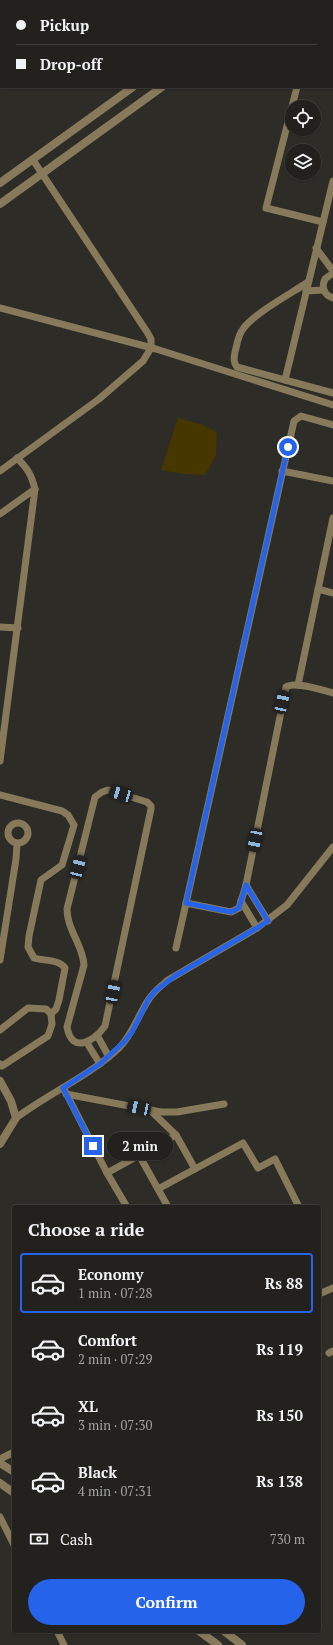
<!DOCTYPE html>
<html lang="en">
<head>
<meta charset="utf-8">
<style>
	:root { --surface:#22211d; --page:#2a2926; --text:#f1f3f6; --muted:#a2a3a4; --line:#3f3e3b; --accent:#2563eb }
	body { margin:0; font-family:"PT Serif",serif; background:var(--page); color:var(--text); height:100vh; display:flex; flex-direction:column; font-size:15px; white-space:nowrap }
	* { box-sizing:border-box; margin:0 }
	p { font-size:13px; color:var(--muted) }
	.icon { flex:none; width:22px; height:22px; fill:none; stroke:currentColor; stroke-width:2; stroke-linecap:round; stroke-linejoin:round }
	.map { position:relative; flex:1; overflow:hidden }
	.side { position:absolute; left:12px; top:1205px; width:309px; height:428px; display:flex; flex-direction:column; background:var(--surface); border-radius:4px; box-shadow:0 1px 3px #0004,0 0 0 1px var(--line) }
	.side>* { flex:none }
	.guide { position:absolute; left:0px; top:0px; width:333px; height:88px; box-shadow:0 1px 3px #0004,0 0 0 1px var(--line); display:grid; align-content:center; height:88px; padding:0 16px; background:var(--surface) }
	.tools { position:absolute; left:285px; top:100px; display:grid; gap:8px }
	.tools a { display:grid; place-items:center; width:36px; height:36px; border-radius:50%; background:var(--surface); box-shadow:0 1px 3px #0004,0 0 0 1px var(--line); font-size:20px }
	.end { position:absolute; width:18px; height:18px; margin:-9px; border:5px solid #2563eb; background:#fff; box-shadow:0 0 0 2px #fff }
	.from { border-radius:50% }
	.bubble { position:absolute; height:28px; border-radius:14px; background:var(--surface); box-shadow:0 1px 3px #0004,0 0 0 1px var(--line); font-size:13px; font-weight:600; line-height:28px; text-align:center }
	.car { position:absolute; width:12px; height:24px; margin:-12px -6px; border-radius:5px; box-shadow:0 0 3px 1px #0007; background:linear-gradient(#222 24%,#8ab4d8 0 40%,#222 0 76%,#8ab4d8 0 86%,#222 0) }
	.guide b { display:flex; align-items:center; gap:14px; height:38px; font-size:15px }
	.guide b+b { border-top:1px solid var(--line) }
	.guide i { width:10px; height:10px; background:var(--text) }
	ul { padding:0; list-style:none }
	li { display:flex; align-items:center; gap:12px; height:60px; margin:0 8px 6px; padding:0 8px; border:2px solid transparent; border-radius:4px }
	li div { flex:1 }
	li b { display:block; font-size:15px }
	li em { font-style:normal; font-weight:600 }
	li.selected { border-color:var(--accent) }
	li>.icon { width:36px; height:36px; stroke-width:1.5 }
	h2 { padding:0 16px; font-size:18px; line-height:48px }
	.pay { display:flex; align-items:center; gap:10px; height:44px; padding:0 16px; font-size:15px }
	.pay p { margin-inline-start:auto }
	.action { display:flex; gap:8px; margin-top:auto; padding:8px 16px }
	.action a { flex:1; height:46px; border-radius:24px; background:var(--accent); color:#fff; font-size:16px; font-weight:600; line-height:46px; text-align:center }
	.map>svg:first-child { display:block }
	.green { fill:#463600 }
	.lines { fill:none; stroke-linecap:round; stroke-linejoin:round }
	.minor { stroke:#867a5a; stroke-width:7 }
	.tertiary { stroke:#867a5a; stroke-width:8 }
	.route { stroke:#2563eb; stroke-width:5 }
</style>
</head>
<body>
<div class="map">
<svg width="333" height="1645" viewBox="0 0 333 1645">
	<rect width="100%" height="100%" fill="#2d2c27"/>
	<!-- green -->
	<polygon class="green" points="178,418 200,424 217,432 216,456 205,475 183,474 161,470"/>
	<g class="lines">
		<!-- minor -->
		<g class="minor">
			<polyline points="29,1 29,0"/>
			<polyline points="83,1 83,0"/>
			<polyline points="110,1 110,0"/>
			<polyline points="129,1 129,0"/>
			<polyline points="319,1 320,0"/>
			<polyline points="0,30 1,30"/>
			<polyline points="297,87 266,208 323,222"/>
			<polyline points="316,248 333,271"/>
			<path d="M333,273L325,279C321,288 324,295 333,298"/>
			<path d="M308,282C292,293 253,314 243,329C238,335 237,345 235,352C234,358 233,362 237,367L333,393"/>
			<polyline points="306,291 324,290"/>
			<polyline points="0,308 156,349 333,405"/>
			<polyline points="285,380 333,181"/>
			<polyline points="0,471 99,399 143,361 151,348 151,339 147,332 33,160"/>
			<polyline points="282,471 333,481"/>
			<polyline points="0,514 35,489"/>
			<polyline points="318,589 333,593"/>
			<polyline points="0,627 18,628"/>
			<polyline points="298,685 333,518"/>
			<path d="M0,761L35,489C31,474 28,469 17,458"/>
			<path d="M108,790L147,802L151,806V809L105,1026C94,1041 72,1055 67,1027L84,965C83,945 67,930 67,909L95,797L102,792Z"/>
			<path d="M0,795L62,811L68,815L74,825L62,865L41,880L29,936L28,947L34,958C43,961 59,959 65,968L59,1000L56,1009L51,1014"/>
			<circle cx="18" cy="833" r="10"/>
			<polyline points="246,885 268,921"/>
			<polyline points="241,901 257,928"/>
			<path d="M186,903L231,912L239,908L246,885L286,687C295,681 322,690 333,693"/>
			<polyline points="176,948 294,421 301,416 333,425"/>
			<polyline points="0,960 16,859 17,844"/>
			<polyline points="0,1030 28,1008 46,1009 51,1014 52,1024 48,1036 2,1066 0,1064"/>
			<polyline points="97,1035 109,1057"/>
			<polyline points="87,1043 100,1064"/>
			<polyline points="65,1091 107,1173 127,1207"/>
			<polyline points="66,1094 161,1112 177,1112 224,1104"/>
			<polyline points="151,1111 176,1135 195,1169"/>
			<path d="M16,1118C49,1093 88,1077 119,1048C133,1034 138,1015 149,999C154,991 161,986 168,980L257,928L287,905L333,847"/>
			<polyline points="139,1155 168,1207"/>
			<polyline points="107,1173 176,1135"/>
			<polyline points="158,1189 243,1143 258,1168 275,1159 299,1207"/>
			<polyline points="319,1294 333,1288"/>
			<polyline points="329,1353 333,1351"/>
			<polyline points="0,1459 14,1452"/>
			<polyline points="0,1517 14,1545"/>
			<polyline points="57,1631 64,1645"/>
		</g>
		<!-- tertiary -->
		<g class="tertiary">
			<polyline points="242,1 243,0"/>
			<polyline points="269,1 270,0"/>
			<polyline points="0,183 133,87"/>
			<polyline points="0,204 162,87"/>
			<polyline points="0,1081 11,1101 16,1118 0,1144"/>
			<polyline points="0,1463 14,1472"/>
			<polyline points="0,1483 14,1493"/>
			<polyline points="199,1631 218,1645"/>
			<polyline points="224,1631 242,1645"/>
		</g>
	</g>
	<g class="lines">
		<!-- route -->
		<polyline class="route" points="93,1146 63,1088 100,1064 124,1042 132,1032 148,1000 155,991 175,976 257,928 268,921 246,885 239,908 231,912 186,903 288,447"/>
	</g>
</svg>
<div class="tools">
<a><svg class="icon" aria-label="locate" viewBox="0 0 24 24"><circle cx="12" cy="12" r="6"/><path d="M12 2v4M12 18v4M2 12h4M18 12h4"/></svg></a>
<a><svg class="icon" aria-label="layers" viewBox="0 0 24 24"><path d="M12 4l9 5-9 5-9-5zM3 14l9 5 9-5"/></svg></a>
</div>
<i class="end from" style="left:288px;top:447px"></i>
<i class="end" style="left:93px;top:1146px"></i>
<div class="bubble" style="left:107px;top:1132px;width:66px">2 min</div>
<i class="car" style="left:282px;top:702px;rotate:12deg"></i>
<i class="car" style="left:121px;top:794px;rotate:286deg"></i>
<i class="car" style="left:255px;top:840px;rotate:191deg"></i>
<i class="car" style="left:78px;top:867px;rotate:14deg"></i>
<i class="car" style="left:113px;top:992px;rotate:11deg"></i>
<i class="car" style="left:139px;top:1108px;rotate:282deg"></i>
<div class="guide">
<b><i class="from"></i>Pickup</b>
<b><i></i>Drop-off</b>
</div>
<section class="side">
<h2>Choose a ride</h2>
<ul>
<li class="selected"><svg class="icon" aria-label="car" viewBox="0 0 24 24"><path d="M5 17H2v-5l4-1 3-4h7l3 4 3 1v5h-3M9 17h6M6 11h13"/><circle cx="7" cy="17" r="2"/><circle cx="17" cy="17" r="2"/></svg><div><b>Economy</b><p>1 min · 07:28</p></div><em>Rs 88</em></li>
<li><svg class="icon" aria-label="car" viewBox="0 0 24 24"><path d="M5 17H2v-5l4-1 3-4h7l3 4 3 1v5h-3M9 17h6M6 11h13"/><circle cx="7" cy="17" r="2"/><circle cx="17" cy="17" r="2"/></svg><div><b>Comfort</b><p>2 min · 07:29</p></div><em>Rs 119</em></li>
<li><svg class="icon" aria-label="car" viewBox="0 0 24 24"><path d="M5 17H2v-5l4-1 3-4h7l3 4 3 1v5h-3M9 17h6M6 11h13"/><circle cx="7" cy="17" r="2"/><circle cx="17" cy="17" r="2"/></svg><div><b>XL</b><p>3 min · 07:30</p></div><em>Rs 150</em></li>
<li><svg class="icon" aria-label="car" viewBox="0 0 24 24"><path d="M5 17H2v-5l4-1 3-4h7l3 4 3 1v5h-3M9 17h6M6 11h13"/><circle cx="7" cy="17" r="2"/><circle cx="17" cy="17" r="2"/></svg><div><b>Black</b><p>4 min · 07:31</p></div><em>Rs 138</em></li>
</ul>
<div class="pay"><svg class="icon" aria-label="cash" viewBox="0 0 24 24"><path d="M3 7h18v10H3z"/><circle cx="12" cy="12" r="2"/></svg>Cash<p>730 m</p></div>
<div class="action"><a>Confirm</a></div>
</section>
</div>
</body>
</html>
